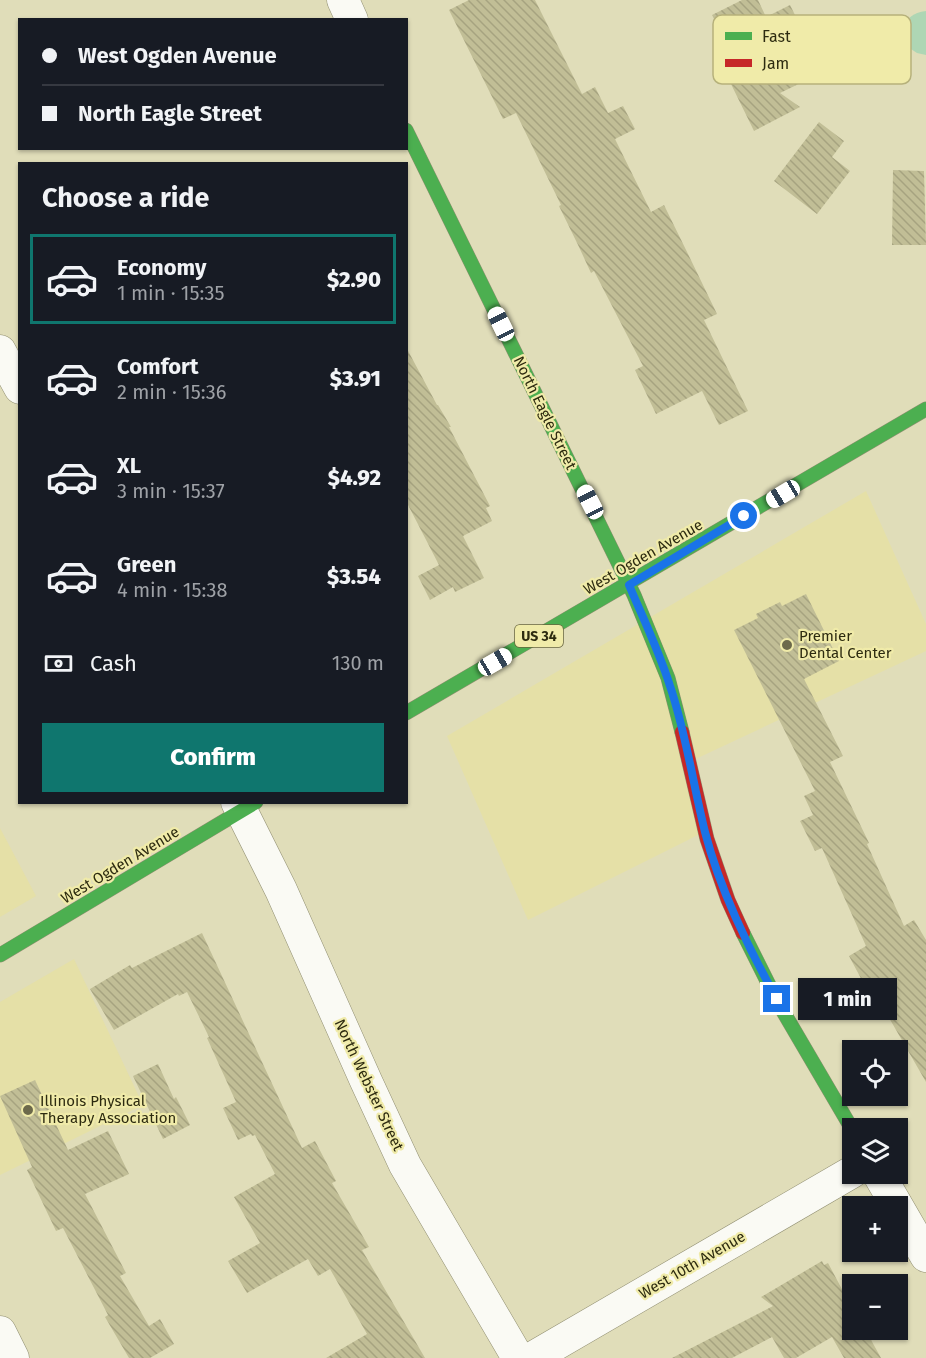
<!DOCTYPE html>
<html lang="en">
<head>
<meta charset="utf-8">
<style>
	:root { --surface:#171b24; --page:#242831; --text:#f1f3f6; --muted:#9ea1a6; --line:#363941; --accent:#0f766e }
	body { margin:0; font-family:"Fira Sans",sans-serif; background:var(--page); color:var(--text); height:100vh; display:flex; flex-direction:column; font-size:22px; white-space:nowrap }
	* { box-sizing:border-box; margin:0 }
	p { font-size:20px; color:var(--muted) }
	.icon { flex:none; width:33px; height:33px; fill:none; stroke:currentColor; stroke-width:2; stroke-linecap:round; stroke-linejoin:round }
	.map { position:relative; flex:1; overflow:hidden }
	.sheet { position:absolute; left:18px; top:162px; width:390px; height:642px; display:flex; flex-direction:column; background:var(--surface); border-radius:0px; box-shadow:0 2px 4px #0004 }
	.sheet>* { flex:none }
	.guide { position:absolute; left:18px; top:18px; width:390px; height:132px; border-radius:0px; box-shadow:0 2px 4px #0004; display:grid; align-content:center; height:132px; padding:0 24px; background:var(--surface) }
	.tools { position:absolute; left:842px; top:1040px; display:grid; gap:12px }
	.tools a { display:grid; place-items:center; width:66px; height:66px; border-radius:0px; background:var(--surface); box-shadow:0 2px 4px #0004; font-size:30px }
	.end { position:absolute; width:27px; height:27px; margin:-14px; border:8px solid #1a73e8; background:#fff; box-shadow:0 0 0 3px #fff }
	.from { border-radius:50% }
	.bubble { position:absolute; height:42px; border-radius:0px; background:var(--surface); box-shadow:0 2px 4px #0004; font-size:20px; font-weight:800; line-height:42px; text-align:center }
	.car { position:absolute; width:18px; height:36px; margin:-18px -9px; border-radius:8px; box-shadow:0 0 4px 2px #0007; background:linear-gradient(#fff 24%,#345 0 40%,#fff 0 76%,#345 0 86%,#fff 0) }
	.guide b { display:flex; align-items:center; gap:21px; height:57px; font-size:22px }
	.guide b+b { border-top:2px solid var(--line) }
	.guide i { width:15px; height:15px; background:var(--text) }
	ul { padding:0; list-style:none }
	li { display:flex; align-items:center; gap:18px; height:90px; margin:0 12px 9px; padding:0 12px; border:3px solid transparent; border-radius:0px }
	li div { flex:1 }
	li b { display:block; font-size:22px }
	li em { font-style:normal; font-weight:800 }
	li.on { border-color:var(--accent) }
	li>.icon { width:54px; height:54px; stroke-width:1.5 }
	h2 { padding:0 24px; font-size:27px; line-height:72px }
	.pay { display:flex; align-items:center; gap:15px; height:66px; padding:0 24px; font-size:22px }
	.pay p { margin-inline-start:auto }
	.cta { display:flex; gap:12px; margin-top:auto; padding:12px 24px }
	.cta a { flex:1; height:69px; border-radius:0px; background:var(--accent); color:#fff; font-size:24px; font-weight:800; line-height:69px; text-align:center }
	.map>svg:first-child { display:block }
	.built { fill:#e5e0a7 }
	.green { fill:#aed6b4 }
	.building { fill:url(#building-back-hatch) }
	.lines { fill:none; stroke-linecap:round; stroke-linejoin:round }
	.street-casing { stroke:#918f72; stroke-width:33 }
	.fast-casing { stroke:#918f72; stroke-width:15 }
	.jam-casing { stroke:#918f72; stroke-width:15 }
	.street { stroke:#fafaf4; stroke-width:32 }
	.fast { stroke:#4caf50; stroke-width:14 }
	.jam { stroke:#c62828; stroke-width:14 }
	.route { stroke:#1a73e8; stroke-width:8 }
	.poi-dot { fill:#6c694b; stroke:#f0eba9; stroke-width:2 }
	.labels { text-anchor:middle; stroke-width:4.5; stroke-linejoin:round; paint-order:stroke }
	.shield { fill:#f0eba9; stroke:#68653e; stroke-width:1.5 }
	.shield-label { font-size:14px; font-weight:bold; fill:#2d2b10 }
	.street-label { font-size:15px; fill:#2d2b10; stroke:#f0eba9 }
	.poi-label { font-size:15px; fill:#2d2b10; stroke:#f0eba9; text-anchor:start }
	.key { fill:#f0eba9; stroke:#b6b17b; stroke-width:1.5 }
	.key-label { font-size:16px; fill:#2d2b10 }
</style>
</head>
<body>
<div class="map">
<svg width="926" height="1358" viewBox="0 0 926 1358">
	<defs>
		<pattern id="building-back-hatch" width="6" height="6" patternUnits="userSpaceOnUse" patternTransform="scale(1.5)"><rect width="6" height="6" fill="#c1be96"/><path d="M-1 5l2 2M0 0l6 6M5-1l2 2" fill="none" stroke="#a6a380"/></pattern>
	</defs>
	<rect width="100%" height="100%" fill="#e0ddb9"/>
	<!-- built -->
	<g class="built">
		<polygon points="866,491 926,624 926,651 687,763 700,834 528,920 447,736"/>
		<polygon points="0,828 36,896 0,917"/>
		<polygon points="74,959 143,1105 0,1175 0,1002"/>
	</g>
	<!-- green -->
	<path class="green" d="M926,11V55L917,53L908,47L903,32C905,19 913,12 926,11Z"/>
	<!-- building -->
	<g class="building">
		<polygon points="469,0 535,0 582,94 595,87 608,113 623,106 635,129 615,139 651,212 664,205 688,254 717,314 704,320 748,411 719,425 702,391 656,414 635,370 643,366 594,271 591,273 579,247 559,206 561,205 516,113 503,119 449,10"/>
		<polygon points="742,0 758,0 766,17 790,5 804,33 789,40 809,79 780,93 800,107 754,131 730,82 743,75 712,15"/>
		<polygon points="819,122 844,141 832,157 850,171 817,214 774,181"/>
		<polygon points="893,170 924,171 926,245 892,245"/>
		<polygon points="406,347 437,405 438,405 451,427 449,427 490,506 486,508 492,521 463,536 484,578 455,592 453,587 430,600 418,576 439,565 406,501"/>
		<polygon points="806,594 839,661 804,679 843,756 830,762 869,843 867,844 904,926 914,920 926,940 926,1082 869,983 865,986 849,956 866,946 822,848 815,851 800,821 813,815 804,796 815,791 734,630 758,618 756,614 780,602 782,606"/>
		<polygon points="202,933 302,1148 315,1141 336,1181 332,1183 369,1247 362,1250 425,1358 326,1358 367,1334 330,1269 318,1276 308,1259 247,1293 228,1261 260,1243 234,1197 275,1174 255,1135 252,1136 251,1134 238,1140 223,1108 236,1102 207,1038 209,1037 187,992 179,996 178,994 114,1030 90,989 130,965 132,968"/>
		<polygon points="158,1064 174,1099 176,1097 190,1125 163,1139 133,1076"/>
		<polygon points="35,1080 68,1150 108,1131 129,1174 85,1194 126,1273 120,1276 149,1326 160,1319 174,1344 150,1358 129,1358 105,1317 108,1315 63,1228 56,1231 27,1170 32,1167 0,1096"/>
		<polygon points="822,1261 824,1265 828,1263 852,1308 852,1329 865,1329 881,1358 844,1358 832,1337 796,1358 784,1358 772,1337 732,1358 672,1358 773,1306 761,1297"/>
	</g>
	<g class="lines">
		<defs>
			<g id="street">
				<polyline points="343,0 352,20"/>
				<polyline points="0,351 20,388"/>
				<polyline points="237,802 281,890 366,1081 405,1165 518,1358"/>
				<polyline points="878,1173 926,1256"/>
				<polyline points="0,1332 13,1358"/>
				<polyline points="532,1358 852,1172"/>
			</g>
			<g id="fast">
				<polyline points="406,130 634,595 668,678 682,732"/>
				<polyline points="406,713 926,409"/>
				<polyline points="743,933 777,1001 852,1129"/>
				<polyline points="0,955 256,802"/>
			</g>
			<polyline id="jam" points="682,732 707,839 728,900 743,933"/>
		</defs>
		<!-- street casing -->
		<use href="#street" class="street-casing"/>
		<!-- fast casing -->
		<use href="#fast" class="fast-casing"/>
		<!-- jam casing -->
		<use href="#jam" class="jam-casing"/>
		<!-- street -->
		<use href="#street" class="street"/>
		<!-- fast -->
		<use href="#fast" class="fast"/>
		<!-- jam -->
		<use href="#jam" class="jam"/>
	</g>
	<g class="lines">
		<!-- route -->
		<path class="route" d="M744,516L629,585C643,618 659,651 670,686C686,733 693,784 705,832C719,887 749,950 777,999"/>
	</g>
	<!-- markers -->
	<g class="poi-dot">
		<circle cx="787" cy="645" r="6"/>
		<circle cx="28" cy="1110" r="6"/>
	</g>
	<g class="labels">
		<!-- shield labels -->
		<rect class="shield" x="515" y="625" width="48" height="22" rx="4.5"/>
		<g class="shield-label">
			<text x="539" y="641">US 34</text>
		</g>
		<!-- street labels -->
		<g class="street-label">
			<text transform="translate(545 413) rotate(64)" y="5">North Eagle Street</text>
			<text transform="translate(643 557) rotate(-30)" y="5">West Ogden Avenue</text>
			<text transform="translate(120 865) rotate(-31)" y="5">West Ogden Avenue</text>
			<text transform="translate(369 1085) rotate(65)" y="5">North Webster Street</text>
			<text transform="translate(692 1265) rotate(-30)" y="5">West 10th Avenue</text>
		</g>
		<!-- poi labels -->
		<g class="poi-label">
			<text x="799" y="641">Premier<tspan x="799" dy="17">Dental Center</tspan></text>
			<text x="40" y="1106">Illinois Physical<tspan x="40" dy="17">Therapy Association</tspan></text>
		</g>
	</g>
	<!-- legend -->
	<rect x="713" y="15" width="198" height="69" rx="9" class="key"/>
	<rect x="725" y="32" width="27" height="8" fill="#4caf50"/>
	<rect x="725" y="59" width="27" height="8" fill="#c62828"/>
	<g class="key-label">
		<text x="762" y="42">Fast</text>
		<text x="762" y="69">Jam</text>
	</g>
</svg>
<div class="tools">
<a><svg class="icon" aria-label="locate" viewBox="0 0 24 24"><circle cx="12" cy="12" r="6"/><path d="M12 2v4M12 18v4M2 12h4M18 12h4"/></svg></a>
<a><svg class="icon" aria-label="layers" viewBox="0 0 24 24"><path d="M12 4l9 5-9 5-9-5zM3 14l9 5 9-5"/></svg></a>
<a>+</a>
<a>−</a>
</div>
<i class="end from" style="left:744px;top:516px"></i>
<i class="end" style="left:777px;top:999px"></i>
<div class="bubble" style="left:798px;top:978px;width:99px">1 min</div>
<i class="car" style="left:501px;top:324px;rotate:334deg"></i>
<i class="car" style="left:783px;top:494px;rotate:239deg"></i>
<i class="car" style="left:590px;top:502px;rotate:333deg"></i>
<i class="car" style="left:495px;top:662px;rotate:60deg"></i>
<div class="guide">
<b><i class="from"></i>West Ogden Avenue</b>
<b><i></i>North Eagle Street</b>
</div>
<section class="sheet">
<h2>Choose a ride</h2>
<ul>
<li class="on"><svg class="icon" aria-label="car" viewBox="0 0 24 24"><path d="M5 17H2v-5l4-1 3-4h7l3 4 3 1v5h-3M9 17h6M6 11h13"/><circle cx="7" cy="17" r="2"/><circle cx="17" cy="17" r="2"/></svg><div><b>Economy</b><p>1 min · 15:35</p></div><em>$2.90</em></li>
<li><svg class="icon" aria-label="car" viewBox="0 0 24 24"><path d="M5 17H2v-5l4-1 3-4h7l3 4 3 1v5h-3M9 17h6M6 11h13"/><circle cx="7" cy="17" r="2"/><circle cx="17" cy="17" r="2"/></svg><div><b>Comfort</b><p>2 min · 15:36</p></div><em>$3.91</em></li>
<li><svg class="icon" aria-label="car" viewBox="0 0 24 24"><path d="M5 17H2v-5l4-1 3-4h7l3 4 3 1v5h-3M9 17h6M6 11h13"/><circle cx="7" cy="17" r="2"/><circle cx="17" cy="17" r="2"/></svg><div><b>XL</b><p>3 min · 15:37</p></div><em>$4.92</em></li>
<li><svg class="icon" aria-label="car" viewBox="0 0 24 24"><path d="M5 17H2v-5l4-1 3-4h7l3 4 3 1v5h-3M9 17h6M6 11h13"/><circle cx="7" cy="17" r="2"/><circle cx="17" cy="17" r="2"/></svg><div><b>Green</b><p>4 min · 15:38</p></div><em>$3.54</em></li>
</ul>
<div class="pay"><svg class="icon" aria-label="cash" viewBox="0 0 24 24"><path d="M3 7h18v10H3z"/><circle cx="12" cy="12" r="2"/></svg>Cash<p>130 m</p></div>
<div class="cta"><a>Confirm</a></div>
</section>
</div>
</body>
</html>
